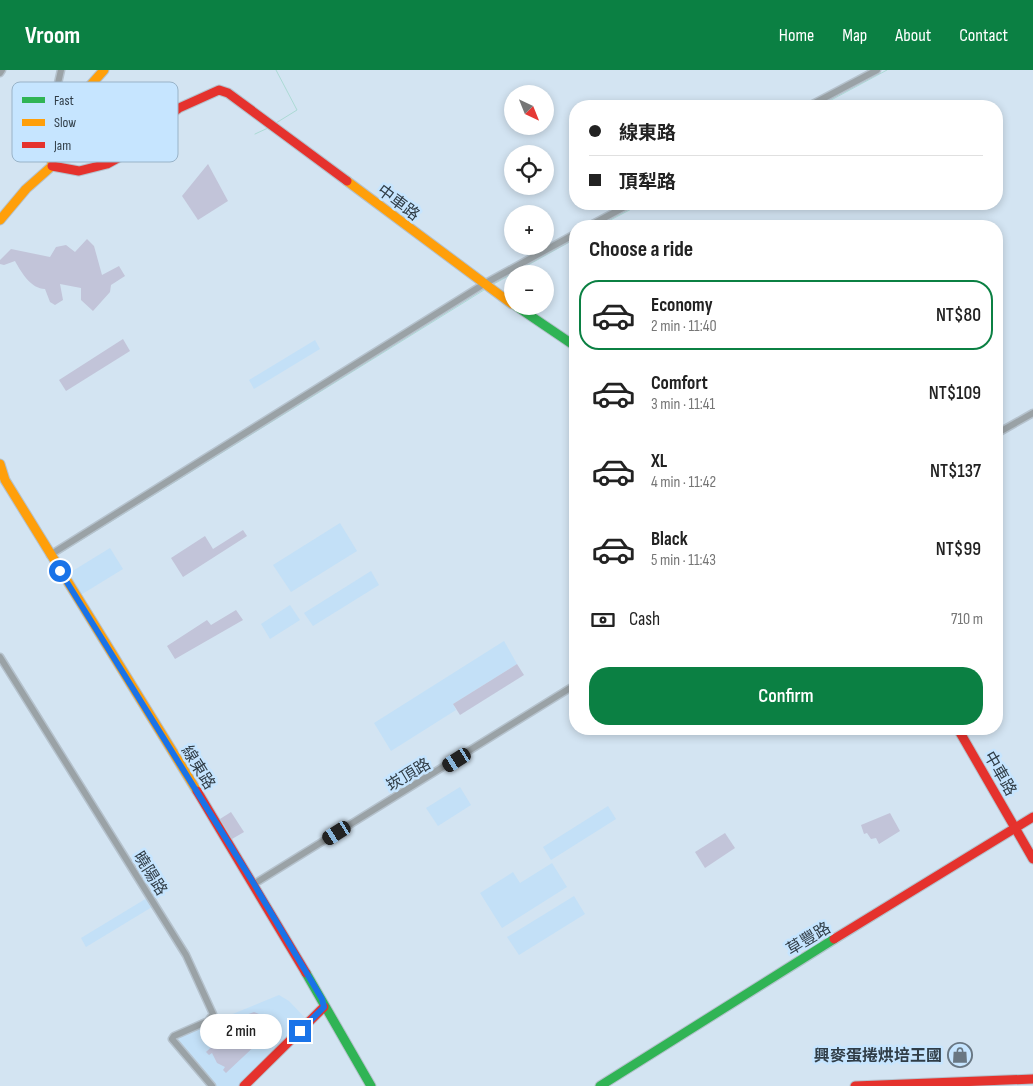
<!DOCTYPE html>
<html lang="en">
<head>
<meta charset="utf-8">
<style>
	:root { --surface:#fff; --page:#f6f6f6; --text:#222; --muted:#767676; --line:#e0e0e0; --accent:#0b8043 }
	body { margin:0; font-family:"Sofia Sans Condensed","Noto Sans TC",sans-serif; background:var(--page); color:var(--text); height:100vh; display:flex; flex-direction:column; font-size:19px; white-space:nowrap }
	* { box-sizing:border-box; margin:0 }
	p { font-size:16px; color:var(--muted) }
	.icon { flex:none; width:28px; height:28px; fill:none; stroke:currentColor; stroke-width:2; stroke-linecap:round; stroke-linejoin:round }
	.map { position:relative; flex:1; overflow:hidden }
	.side { position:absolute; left:569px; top:150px; width:434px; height:515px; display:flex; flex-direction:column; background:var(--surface); border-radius:20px; box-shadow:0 2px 8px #0003 }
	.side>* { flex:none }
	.guide { position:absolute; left:569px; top:30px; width:434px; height:110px; border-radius:20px; box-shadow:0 2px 8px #0003; display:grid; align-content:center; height:110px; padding:0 20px; background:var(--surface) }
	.needle { width:32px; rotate:137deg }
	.fabs { position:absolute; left:504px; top:15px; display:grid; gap:10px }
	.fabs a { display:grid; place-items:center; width:50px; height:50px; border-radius:50%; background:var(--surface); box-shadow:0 2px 8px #0003; font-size:25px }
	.end { position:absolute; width:22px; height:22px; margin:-11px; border:6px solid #1a73e8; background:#fff; box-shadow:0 0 0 2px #fff }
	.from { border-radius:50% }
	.bubble { position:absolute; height:35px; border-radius:18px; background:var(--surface); box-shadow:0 2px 8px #0003; font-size:16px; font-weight:600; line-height:35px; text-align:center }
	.car { position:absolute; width:15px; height:30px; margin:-15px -8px; border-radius:6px; box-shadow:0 0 4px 1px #0007; background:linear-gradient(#222 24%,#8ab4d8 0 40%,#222 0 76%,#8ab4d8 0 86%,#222 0) }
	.guide b { display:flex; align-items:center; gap:18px; height:48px; font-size:19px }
	.guide b+b { border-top:1px solid var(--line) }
	.guide i { width:12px; height:12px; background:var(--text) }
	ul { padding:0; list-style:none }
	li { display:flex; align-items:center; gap:15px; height:70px; margin:0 10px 8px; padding:0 10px; border:2px solid transparent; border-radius:20px }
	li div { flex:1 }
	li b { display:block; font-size:19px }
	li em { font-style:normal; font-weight:600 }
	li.on { border-color:var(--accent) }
	li>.icon { width:45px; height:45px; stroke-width:1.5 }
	h2 { padding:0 20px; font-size:22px; line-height:60px }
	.pay { display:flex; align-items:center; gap:12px; height:55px; padding:0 20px; font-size:19px }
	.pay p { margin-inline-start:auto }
	.primary-button { display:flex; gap:10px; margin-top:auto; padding:10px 20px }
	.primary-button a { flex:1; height:58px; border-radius:20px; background:var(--accent); color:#fff; font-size:20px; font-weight:600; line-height:58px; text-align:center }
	header { display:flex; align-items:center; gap:30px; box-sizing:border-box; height:70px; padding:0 25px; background:var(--accent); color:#fff }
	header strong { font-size:24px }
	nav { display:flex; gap:28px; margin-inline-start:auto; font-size:18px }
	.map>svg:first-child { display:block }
	.built { fill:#c3e0f7 }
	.green { fill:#c2c4d9 }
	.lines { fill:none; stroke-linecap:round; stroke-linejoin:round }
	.stream { stroke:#acdad5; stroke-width:1 }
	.street-casing { stroke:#b5c2cd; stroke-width:9 }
	.fast-casing { stroke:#b5c2cd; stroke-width:11 }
	.slow-casing { stroke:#b5c2cd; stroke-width:11 }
	.jam-casing { stroke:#b5c2cd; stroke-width:11 }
	.street { stroke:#9aa2a6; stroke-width:6 }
	.fast { stroke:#30b455; stroke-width:9 }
	.slow { stroke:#ff9f0a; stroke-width:9 }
	.jam { stroke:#e5322d; stroke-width:9 }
	.route { stroke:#1a73e8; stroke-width:6 }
	.labels { text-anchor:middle; stroke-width:5; stroke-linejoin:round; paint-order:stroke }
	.street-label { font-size:16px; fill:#303d47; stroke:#c6e5ff }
	.poi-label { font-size:16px; font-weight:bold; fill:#303d47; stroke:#c6e5ff; text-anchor:end }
	.key { fill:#c6e5ff; stroke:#99b3c8; stroke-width:1 }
	.key-label { font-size:14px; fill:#303d47 }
</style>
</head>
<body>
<header>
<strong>Vroom</strong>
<nav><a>Home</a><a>Map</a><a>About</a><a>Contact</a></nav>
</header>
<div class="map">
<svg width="1033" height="1016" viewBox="0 0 1033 1016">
	<rect width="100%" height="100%" fill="#d3e4f2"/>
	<!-- built -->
	<g class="built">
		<polygon points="315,270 320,279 254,319 249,310"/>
		<polygon points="340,453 357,481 291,522 273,495"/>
		<polygon points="110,478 123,499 79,526 66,505"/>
		<polygon points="371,501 379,515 313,556 304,543"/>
		<polygon points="290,535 300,550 270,569 261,554"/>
		<polygon points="504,571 517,594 453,634 456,640 391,681 374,653"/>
		<polygon points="460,717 471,735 438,756 426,738"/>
		<polygon points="608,736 616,749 551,790 543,777"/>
		<polygon points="552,793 567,817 502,858 480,823 513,802 520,813"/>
		<polygon points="574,826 585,844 519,885 507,867"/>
		<polygon points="147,828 152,837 86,877 81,868"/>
		<polygon points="279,925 289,931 308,951 242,1016 215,1016 176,971 186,963"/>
	</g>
	<!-- green -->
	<g class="green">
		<polygon points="208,94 228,131 198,150 182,126"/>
		<path d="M87,169L94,176L102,205L119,196L125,206L111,215L110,222L93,241L81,230V218L60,214L63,230L55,235L50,232L45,219C31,219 21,202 15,191L4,195L0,194V190L11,179L50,187L56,177L66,175L75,182Z"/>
		<polygon points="123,269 130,281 66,321 59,310"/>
		<polygon points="243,460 247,466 183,507 171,488 205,466 213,479"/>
		<polygon points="236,540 243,550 175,589 167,576 207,550 211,555"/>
		<polygon points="517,594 524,605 460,645 453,634"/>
		<polygon points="231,742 244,762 232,769 220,749"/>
		<polygon points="890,743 900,761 879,774 876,768 871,769 867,763 864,764 861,755"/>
		<polygon points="725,763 735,778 705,798 695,782"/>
		<polygon points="254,942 264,946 269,955 276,949 279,953 226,1003 223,1000 225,997 217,993 212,983 209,985 206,982 246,945"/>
	</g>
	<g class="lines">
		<!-- stream -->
		<g class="stream">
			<polyline points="820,36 887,0"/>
			<polyline points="276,53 297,40 276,0"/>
			<polyline points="255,64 268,58"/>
			<polyline points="599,156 641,134"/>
			<polyline points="492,215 575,169"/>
			<polyline points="57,485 484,220"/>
			<polyline points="296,971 302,965"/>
			<polyline points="609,1016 953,801"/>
		</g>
		<defs>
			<g id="street">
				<polyline points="0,3 2,0"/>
				<polyline points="809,36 877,0"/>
				<polyline points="56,54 49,53 61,0"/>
				<polyline points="589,156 630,134"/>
				<polyline points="996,364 1033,343"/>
				<polyline points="50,485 484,214 575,164"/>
				<polyline points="0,587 186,885 213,944 208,951 174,966 172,969 212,1016"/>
				<polyline points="254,814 575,615"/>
			</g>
			<g id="fast">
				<polyline points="516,236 575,276"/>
				<polyline points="306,903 371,1016"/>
				<polyline points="600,1016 834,869"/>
			</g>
			<g id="slow">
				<polyline points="347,111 512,234"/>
				<polyline points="0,150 26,119 52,96 51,66 56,54 104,0"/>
				<polyline points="0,394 5,410 197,721"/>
			</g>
			<g id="jam">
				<polyline points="52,96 79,101 107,94 138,77 157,55 179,38 219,20 228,23 347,111"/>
				<polyline points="958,659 1033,789"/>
				<polyline points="197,721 306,903"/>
				<polyline points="834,869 1033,747"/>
				<polyline points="244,1016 324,937"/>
				<polyline points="855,1016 1033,1009"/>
			</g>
		</defs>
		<!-- street casing -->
		<use href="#street" class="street-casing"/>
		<!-- fast casing -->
		<use href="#fast" class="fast-casing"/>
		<!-- slow casing -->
		<use href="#slow" class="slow-casing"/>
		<!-- jam casing -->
		<use href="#jam" class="jam-casing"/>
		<!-- street -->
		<use href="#street" class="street"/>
		<!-- fast -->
		<use href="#fast" class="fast"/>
		<!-- slow -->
		<use href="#slow" class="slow"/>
		<!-- jam -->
		<use href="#jam" class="jam"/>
	</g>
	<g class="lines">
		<!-- route -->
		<polyline class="route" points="60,501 254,814 322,929 324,937 300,961"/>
	</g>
	<!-- icons -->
	<defs>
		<symbol id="shop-ring" viewBox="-11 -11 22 22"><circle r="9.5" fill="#c6e5ff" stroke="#697783" stroke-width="1.5"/><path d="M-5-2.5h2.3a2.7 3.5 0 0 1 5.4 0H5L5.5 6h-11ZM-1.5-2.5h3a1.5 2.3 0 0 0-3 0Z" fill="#697783"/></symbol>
	</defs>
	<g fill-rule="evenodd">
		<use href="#shop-ring" x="946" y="971" width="28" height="28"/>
	</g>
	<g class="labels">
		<!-- street labels -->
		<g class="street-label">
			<text transform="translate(399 132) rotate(37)" y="6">中車路</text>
			<text transform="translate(199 697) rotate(58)" y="6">線東路</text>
			<text transform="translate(1001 703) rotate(60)" y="6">中車路</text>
			<text transform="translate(408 704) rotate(-31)" y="6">崁頂路</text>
			<text transform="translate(151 803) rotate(58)" y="6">曉陽路</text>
			<text transform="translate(808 868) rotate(-31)" y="6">草豐路</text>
		</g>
		<!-- poi labels -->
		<g class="poi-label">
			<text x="942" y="991">興麥蛋捲烘培王國</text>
		</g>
	</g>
	<!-- legend -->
	<rect x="12" y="12" width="166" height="80" rx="8" class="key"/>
	<rect x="22" y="27" width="23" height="6" fill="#30b455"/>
	<rect x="22" y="49" width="23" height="7" fill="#ff9f0a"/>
	<rect x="22" y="72" width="23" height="6" fill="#e5322d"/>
	<g class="key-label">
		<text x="54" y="35">Fast</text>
		<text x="54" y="57">Slow</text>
		<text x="54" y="80">Jam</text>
	</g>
</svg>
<div class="fabs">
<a><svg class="needle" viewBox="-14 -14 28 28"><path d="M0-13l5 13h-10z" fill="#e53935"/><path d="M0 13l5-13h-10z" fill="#767676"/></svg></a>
<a><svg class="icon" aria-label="locate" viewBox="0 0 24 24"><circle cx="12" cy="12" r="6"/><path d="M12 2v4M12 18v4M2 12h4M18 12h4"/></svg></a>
<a>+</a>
<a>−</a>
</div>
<i class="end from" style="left:60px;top:501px"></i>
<i class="end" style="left:300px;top:961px"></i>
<div class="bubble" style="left:200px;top:944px;width:82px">2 min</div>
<i class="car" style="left:457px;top:690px;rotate:238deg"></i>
<i class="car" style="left:337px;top:763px;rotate:238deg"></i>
<div class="guide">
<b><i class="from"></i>線東路</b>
<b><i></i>頂犁路</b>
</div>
<section class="side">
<h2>Choose a ride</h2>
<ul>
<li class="on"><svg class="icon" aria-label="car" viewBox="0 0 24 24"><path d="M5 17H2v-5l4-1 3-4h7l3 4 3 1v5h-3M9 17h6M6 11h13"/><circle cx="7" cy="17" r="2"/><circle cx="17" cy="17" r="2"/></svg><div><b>Economy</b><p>2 min · 11:40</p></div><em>NT$80</em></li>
<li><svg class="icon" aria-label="car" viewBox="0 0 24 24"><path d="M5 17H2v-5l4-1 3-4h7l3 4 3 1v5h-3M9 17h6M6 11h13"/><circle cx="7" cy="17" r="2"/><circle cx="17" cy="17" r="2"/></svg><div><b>Comfort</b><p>3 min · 11:41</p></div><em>NT$109</em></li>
<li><svg class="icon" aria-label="car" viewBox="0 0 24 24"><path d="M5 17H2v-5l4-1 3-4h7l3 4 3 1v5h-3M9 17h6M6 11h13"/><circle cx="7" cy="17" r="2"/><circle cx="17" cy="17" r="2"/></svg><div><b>XL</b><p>4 min · 11:42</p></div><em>NT$137</em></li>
<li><svg class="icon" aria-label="car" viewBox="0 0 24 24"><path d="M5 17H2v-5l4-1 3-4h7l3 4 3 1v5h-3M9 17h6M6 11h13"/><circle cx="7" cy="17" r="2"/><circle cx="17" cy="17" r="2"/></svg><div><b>Black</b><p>5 min · 11:43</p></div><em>NT$99</em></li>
</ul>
<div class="pay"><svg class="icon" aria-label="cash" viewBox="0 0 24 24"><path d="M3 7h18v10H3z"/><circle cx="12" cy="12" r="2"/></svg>Cash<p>710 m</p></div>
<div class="primary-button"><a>Confirm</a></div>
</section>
</div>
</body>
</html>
